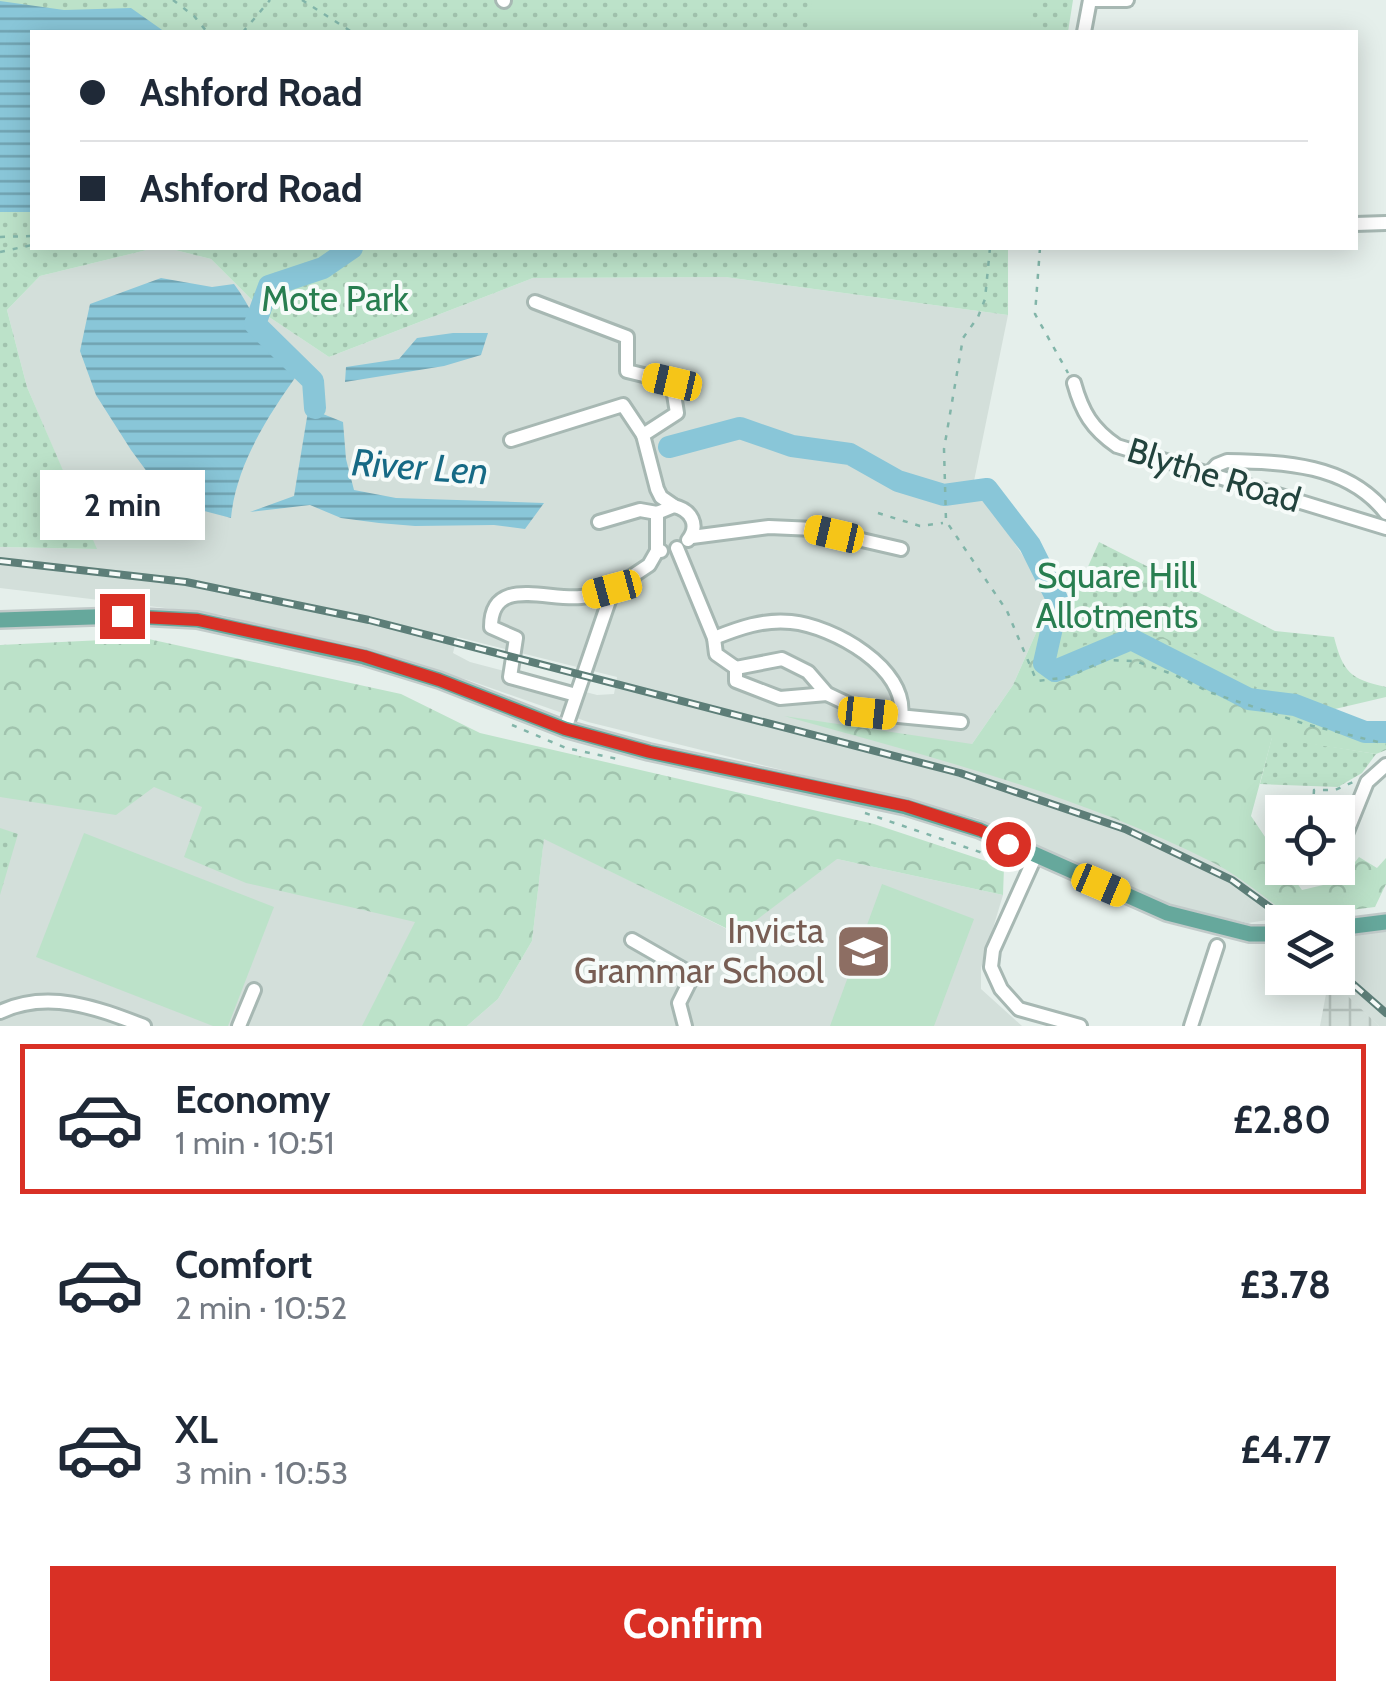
<!DOCTYPE html>
<html lang="en">
<head>
<meta charset="utf-8">
<style>
	:root { --surface:#fff; --page:#f6f6f7; --text:#1f2937; --muted:#747a83; --line:#e0e1e3; --accent:#d93025 }
	body { margin:0; font-family:Cabin,sans-serif; background:var(--page); color:var(--text); height:100vh; display:flex; flex-direction:column; font-size:38px; white-space:nowrap }
	* { box-sizing:border-box; margin:0 }
	p { font-size:32px; color:var(--muted) }
	.icon { flex:none; width:55px; height:55px; fill:none; stroke:currentColor; stroke-width:2; stroke-linecap:round; stroke-linejoin:round }
	.map { position:relative; height:1026px; overflow:hidden }
	.details { display:flex; flex-direction:column; background:var(--surface); flex:1 }
	.details>* { flex:none }
	.top-card { position:absolute; left:30px; top:30px; width:1328px; height:220px; border-radius:0px; box-shadow:0 5px 25px #0003; display:grid; align-content:center; height:220px; padding:0 50px; background:var(--surface) }
	.buttons { position:absolute; left:1265px; top:795px; display:grid; gap:20px }
	.buttons a { display:grid; place-items:center; width:90px; height:90px; border-radius:0px; background:var(--surface); box-shadow:0 5px 25px #0003; font-size:50px }
	.end { position:absolute; width:45px; height:45px; margin:-22px; border:12px solid #d93025; background:#fff; box-shadow:0 0 0 5px #fff }
	.from { border-radius:50% }
	.bubble { position:absolute; height:70px; border-radius:0px; background:var(--surface); box-shadow:0 5px 25px #0003; font-size:32px; font-weight:700; line-height:70px; text-align:center }
	.car { position:absolute; width:30px; height:60px; margin:-30px -15px; border-radius:12px; box-shadow:0 0 8px 2px #0007; background:linear-gradient(#f5c518 24%,#345 0 40%,#f5c518 0 76%,#345 0 86%,#f5c518 0) }
	.top-card b { display:flex; align-items:center; gap:35px; height:95px; font-size:38px }
	.top-card b+b { border-top:2px solid var(--line) }
	.top-card i { width:25px; height:25px; background:var(--text) }
	ul { padding:18px 0 0; list-style:none }
	li { display:flex; align-items:center; gap:30px; height:150px; margin:0 20px 15px; padding:0 30px; border:5px solid transparent; border-radius:0px }
	li div { flex:1 }
	li b { display:block; font-size:38px }
	li em { font-style:normal; font-weight:700 }
	li.selected { border-color:var(--accent) }
	li>.icon { width:90px; height:90px; stroke-width:1.5 }
	.button { display:flex; gap:20px; margin-top:auto; padding:20px 50px }
	.button a { flex:1; height:115px; border-radius:0px; background:var(--accent); color:#fff; font-size:40px; font-weight:700; line-height:115px; text-align:center }
	.map>svg:first-child { display:block }
	.built { fill:#d3dfda; fill-rule:evenodd }
	.industrial { fill:url(#industrial-grid) }
	.green { fill:url(#green-dots) }
	.forest { fill:url(#forest-crowns) }
	.pitch { fill:#bce2c9 }
	.water { fill:url(#water-rules) }
	.lines { fill:none; stroke-linecap:round; stroke-linejoin:round }
	.river { stroke:#89c6d8; stroke-width:22 }
	.minor-casing { stroke:#a7b8b3; stroke-width:18 }
	.major-casing { stroke:#c1cac9; stroke-width:20 }
	.path { stroke:#82b5a9; stroke-width:2.5; stroke-dasharray:5 8; stroke-linecap:butt }
	.minor { stroke:#fff; stroke-width:12 }
	.major { stroke:#66a89c; stroke-width:15 }
	.rail-casing { stroke:#5d7e78; stroke-width:8 }
	.rail { stroke:#f6fbf9; stroke-width:4; stroke-dasharray:11; stroke-linecap:butt }
	.route { stroke:#d93025; stroke-width:12 }
	.labels { text-anchor:middle; stroke-width:8; stroke-linejoin:round; paint-order:stroke }
	.park-label { font-size:35px; fill:#287e50; stroke:#f6fbf9 }
	.street-label { font-size:35px; fill:#22433d; stroke:#f6fbf9 }
	.education-label { font-size:35px; fill:#785e54; stroke:#f6fbf9; text-anchor:end }
	.water-label { font-size:38px; font-style:italic; fill:#166a85; stroke:#f6fbf9 }
</style>
</head>
<body>
<div class="map">
<svg width="1386" height="1026" viewBox="0 0 1386 1026">
	<defs>
		<pattern id="industrial-grid" width="8" height="8" patternUnits="userSpaceOnUse" patternTransform="scale(2.5)"><rect width="8" height="8" fill="#d3dfda"/><path d="M0 4h8M4 0v8" fill="none" stroke="#b5c1bc"/></pattern>
		<pattern id="green-dots" width="8" height="8" patternUnits="userSpaceOnUse" patternTransform="scale(2.5)"><rect width="8" height="8" fill="#bce2c9"/><path d="M2 2h.1M6 6h.1" fill="none" stroke="#a1c3ae" stroke-width="1.8" stroke-linecap="round"/></pattern>
		<pattern id="forest-crowns" width="20" height="18" patternUnits="userSpaceOnUse" patternTransform="scale(2.5)"><rect width="20" height="18" fill="#bce2c9"/><path d="M2 6a3 3 0 1 1 6 0M12 15a3 3 0 1 1 6 0" fill="none" stroke="#a1c3ae"/></pattern>
		<pattern id="water-rules" width="6" height="5" patternUnits="userSpaceOnUse" patternTransform="scale(2.5)"><rect width="6" height="5" fill="#89c6d8"/><path d="M0 2.5h6" fill="none" stroke="#70a2b0"/></pattern>
	</defs>
	<rect width="100%" height="100%" fill="#e5efeb"/>
	<!-- built -->
	<g class="built">
		<path d="M155,248H167L211,259L269,317L329,357L533,278L725,277L1008,315L974,481L1051,599L1013,685L972,744L1317,912L1248,923L1172,906L977,818L588,722L468,680L223,615L0,588V547L96,549L27,387L7,310L40,276ZM457,637L617,677L614,694L597,695L470,662L453,653Z"/>
		<polygon points="0,663 551,774 430,1026 0,1026"/>
		<polygon points="544,838 737,934 803,846 837,859 1003,895 981,968 981,989 1022,1026 467,1026 498,999 532,941"/>
		<polygon points="1386,928 1386,1026 1379,1026 1328,978 1338,978 1338,942 1343,941 1338,935"/>
	</g>
	<!-- industrial -->
	<polygon class="industrial" points="1329,978 1379,1026 1320,1026"/>
	<!-- green -->
	<g class="green">
		<polygon points="0,0 1073,0 1068,32 32,32 32,248 155,248 40,276 7,310 27,387 97,549 0,547"/>
		<polygon points="167,248 1008,248 1008,315 725,277 533,278 329,357 269,317 211,259"/>
		<path d="M1099,542L1275,631L1334,637C1343,672 1350,679 1386,687V697L1335,709L1308,706L1053,655L1073,600Z"/>
		<polygon points="1272,737 1376,754 1362,773 1338,787 1260,784"/>
		<polygon points="0,828 18,834 0,895"/>
	</g>
	<!-- forest -->
	<g class="forest">
		<path d="M1051,599L1073,600L1054,655L1119,634L1163,637L1325,724L1386,736V750L1376,754L1272,738L1251,816L1282,862V868H1286L1302,890L1340,881L1359,857L1377,868L1386,858V884L1375,907L1292,917C1266,899 1239,875 1210,861C1076,794 928,756 784,716L972,744L1013,685Z"/>
		<polygon points="144,638 401,694 480,733 874,824 1004,867 1003,895 837,859 738,934 544,839 532,941 498,999 467,1026 362,1026 415,922 246,883 184,857 202,807 154,787 116,815 0,797 0,645"/>
	</g>
	<!-- pitch -->
	<g class="pitch">
		<polygon points="812,0 1028,0 1032,5 1030,32 807,32"/>
		<polygon points="84,833 274,907 228,1026 213,1026 36,957"/>
		<polygon points="882,884 974,919 934,1026 830,1026"/>
	</g>
	<!-- water -->
	<g class="water">
		<polygon points="0,1 64,10 131,8 165,32 32,32 32,212 0,212"/>
		<path d="M161,278L212,287L234,284C254,310 264,349 299,360L300,371C269,414 236,464 231,518L189,507L156,484L131,450L96,395L80,351L90,304Z"/>
		<polygon points="453,333 488,333 481,355 444,366 345,382 346,367 399,359 417,338"/>
		<polygon points="322,379 318,412 343,422 346,459 354,490 396,498 544,503 525,529 494,525 415,526 379,523 341,518 310,505 250,512 294,496 313,381"/>
	</g>
	<g class="lines">
		<!-- river -->
		<g class="river">
			<polyline points="315,408 313,381 255,324 269,286 323,268 352,248"/>
			<polyline points="669,447 740,428 792,446 850,454 898,481 944,495 987,489 1030,545 1058,601 1044,663 1055,671 1131,639 1249,699 1295,705 1365,732 1386,732"/>
		</g>
		<defs>
			<g id="minor">
				<polyline points="503,0 504,1"/>
				<polyline points="1090,0 1127,0"/>
				<polyline points="1084,32 1090,0"/>
				<polyline points="1355,224 1386,223"/>
				<polyline points="535,302 627,337 627,371 672,382 677,413 643,435 657,489 661,497 674,506"/>
				<path d="M1074,383C1082,412 1092,429 1117,446L1386,528"/>
				<polyline points="511,440 623,405 643,435"/>
				<path d="M1209,474L1217,465L1227,461C1284,462 1348,464 1386,513"/>
				<polyline points="657,513 657,551 661,551"/>
				<path d="M599,522L640,510L657,513L674,506C691,510 700,525 688,540"/>
				<polyline points="692,537 769,527 814,529 901,549"/>
				<polyline points="677,548 714,638 716,654 736,668 782,659 808,672 827,694 867,713 961,722"/>
				<path d="M714,638C739,628 764,619 791,622C833,626 908,668 901,716"/>
				<polyline points="736,668 736,681 780,698 827,694"/>
				<path d="M576,695L510,677L516,638L491,627C491,575 548,601 581,597C592,596 602,592 613,589"/>
				<polyline points="565,729 613,589 649,565 657,551"/>
				<polyline points="1346,834 1367,782 1386,765"/>
				<polyline points="1035,857 993,950 991,967 1001,989 1019,1009 1080,1026"/>
				<polyline points="632,940 693,975 679,1003 685,1026"/>
				<path d="M0,1012C48,989 97,1008 144,1026"/>
				<polyline points="239,1026 254,990"/>
				<polyline points="1191,1026 1217,946"/>
			</g>
			<g id="major">
				<polyline points="0,620 122,616 197,620 364,657 439,680 565,729 649,752 906,807 980,830 1167,913 1250,934 1282,934"/>
				<polyline points="1338,928 1386,922"/>
			</g>
		</defs>
		<!-- minor casing -->
		<use href="#minor" class="minor-casing"/>
		<!-- major casing -->
		<use href="#major" class="major-casing"/>
		<!-- path -->
		<g class="path">
			<polyline points="173,0 194,16 207,32"/>
			<polyline points="302,0 352,32"/>
			<polyline points="243,32 270,0"/>
			<polyline points="0,237 32,236"/>
			<polyline points="990,248 985,299 978,317 963,338 944,449 946,521 1007,611 1035,677 1038,681 1068,677 1106,660 1135,661 1175,675 1209,692 1305,724 1386,744"/>
			<polyline points="1040,248 1035,314 1068,373"/>
			<polyline points="0,252 32,245"/>
			<polyline points="878,513 920,526 943,523"/>
			<polyline points="512,725 566,748 618,759"/>
			<polyline points="1313,807 1314,790 1335,790 1353,782"/>
			<polyline points="865,813 1018,865"/>
		</g>
		<!-- minor -->
		<use href="#minor" class="minor"/>
		<!-- major -->
		<use href="#major" class="major"/>
		<defs>
			<g id="rail">
				<polyline points="0,561 186,582 369,620 960,773 1125,829 1232,880 1290,922"/>
				<polyline points="1338,971 1386,1013"/>
			</g>
		</defs>
		<!-- rail casing -->
		<use href="#rail" class="rail-casing"/>
		<!-- rail -->
		<use href="#rail" class="rail"/>
	</g>
	<g class="lines">
		<!-- route -->
		<polyline class="route" points="122,616 198,620 364,656 439,680 565,729 650,752 906,806 980,830 1008,844"/>
	</g>
	<!-- icons -->
	<defs>
		<symbol id="school-square" viewBox="-11 -11 22 22"><rect x="-9" y="-9" width="18" height="18" rx="4" fill="#8d6e63" stroke="#f6fbf9"/><path d="M0-5L7-2L0 1L-7-2ZM-4 1L0 2.5L4 1V4Q0 6-4 4Z" fill="#fff"/></symbol>
	</defs>
	<g fill-rule="evenodd">
		<use href="#school-square" x="832" y="920" width="63" height="63"/>
	</g>
	<g class="labels">
		<!-- park labels -->
		<g class="park-label">
			<text x="335" y="311">Mote Park</text>
			<text x="1117" y="588">Square Hill<tspan x="1117" dy="40">Allotments</tspan></text>
		</g>
		<!-- street labels -->
		<g class="street-label">
			<text transform="translate(1214 475) rotate(17)" y="12">Blythe Road</text>
		</g>
		<!-- education labels -->
		<g class="education-label">
			<text x="824" y="943">Invicta<tspan x="824" dy="40">Grammar School</tspan></text>
		</g>
		<!-- water labels -->
		<g class="water-label">
			<text transform="translate(420 467) rotate(4)" y="13">River Len</text>
		</g>
	</g>
</svg>
<div class="buttons">
<a><svg class="icon" aria-label="locate" viewBox="0 0 24 24"><circle cx="12" cy="12" r="6"/><path d="M12 2v4M12 18v4M2 12h4M18 12h4"/></svg></a>
<a><svg class="icon" aria-label="layers" viewBox="0 0 24 24"><path d="M12 4l9 5-9 5-9-5zM3 14l9 5 9-5"/></svg></a>
</div>
<i class="end from" style="left:1008px;top:844px"></i>
<i class="end" style="left:122px;top:616px"></i>
<div class="bubble" style="left:40px;top:470px;width:165px">2 min</div>
<i class="car" style="left:672px;top:382px;rotate:283deg"></i>
<i class="car" style="left:834px;top:534px;rotate:283deg"></i>
<i class="car" style="left:612px;top:589px;rotate:255deg"></i>
<i class="car" style="left:868px;top:713px;rotate:96deg"></i>
<i class="car" style="left:1101px;top:885px;rotate:113deg"></i>
<div class="top-card">
<b><i class="from"></i>Ashford Road</b>
<b><i></i>Ashford Road</b>
</div>
</div>
<section class="details">
<ul>
<li class="selected"><svg class="icon" aria-label="car" viewBox="0 0 24 24"><path d="M5 17H2v-5l4-1 3-4h7l3 4 3 1v5h-3M9 17h6M6 11h13"/><circle cx="7" cy="17" r="2"/><circle cx="17" cy="17" r="2"/></svg><div><b>Economy</b><p>1 min · 10:51</p></div><em>£2.80</em></li>
<li><svg class="icon" aria-label="car" viewBox="0 0 24 24"><path d="M5 17H2v-5l4-1 3-4h7l3 4 3 1v5h-3M9 17h6M6 11h13"/><circle cx="7" cy="17" r="2"/><circle cx="17" cy="17" r="2"/></svg><div><b>Comfort</b><p>2 min · 10:52</p></div><em>£3.78</em></li>
<li><svg class="icon" aria-label="car" viewBox="0 0 24 24"><path d="M5 17H2v-5l4-1 3-4h7l3 4 3 1v5h-3M9 17h6M6 11h13"/><circle cx="7" cy="17" r="2"/><circle cx="17" cy="17" r="2"/></svg><div><b>XL</b><p>3 min · 10:53</p></div><em>£4.77</em></li>
</ul>
<div class="button"><a>Confirm</a></div>
</section>
</body>
</html>
